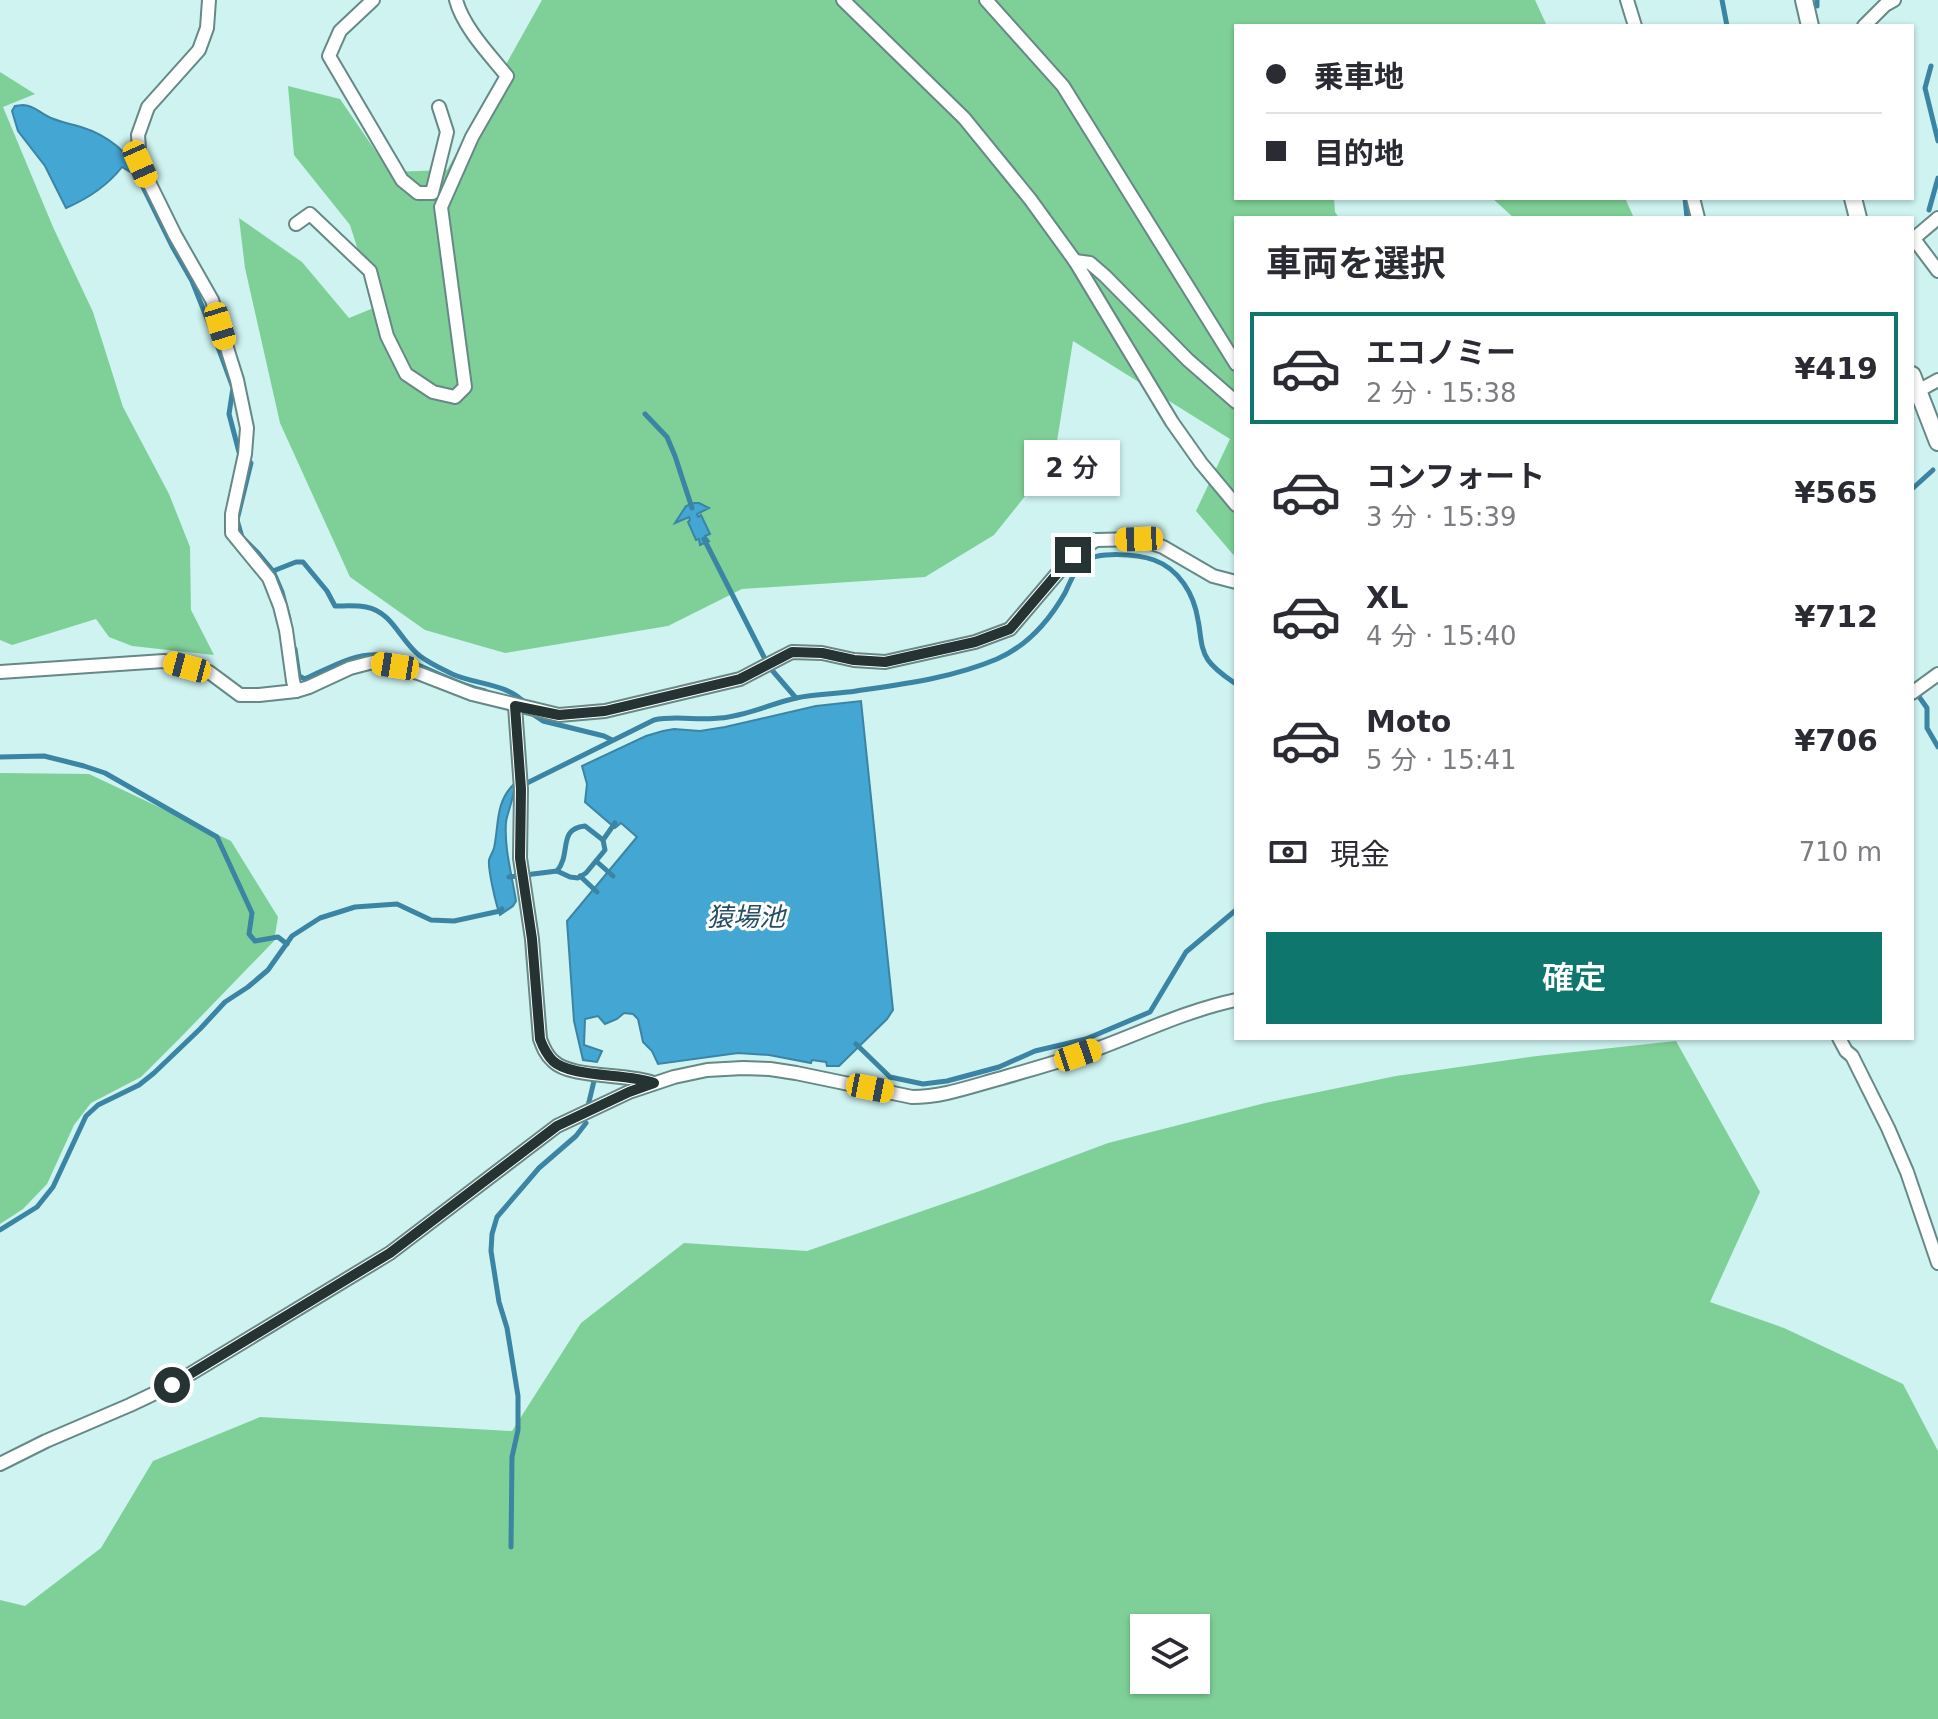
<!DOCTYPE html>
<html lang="ja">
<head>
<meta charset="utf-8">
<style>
	:root { --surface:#fff; --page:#f2f2f3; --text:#2b2b33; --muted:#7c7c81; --line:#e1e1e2; --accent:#0f766e }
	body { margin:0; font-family:"DejaVu Sans","Noto Sans JP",sans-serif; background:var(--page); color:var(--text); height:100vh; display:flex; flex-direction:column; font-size:30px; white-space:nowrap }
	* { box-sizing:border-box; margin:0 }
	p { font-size:26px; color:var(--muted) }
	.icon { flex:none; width:44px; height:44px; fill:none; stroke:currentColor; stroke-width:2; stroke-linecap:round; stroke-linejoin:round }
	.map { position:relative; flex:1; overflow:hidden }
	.panel { position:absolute; left:1234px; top:216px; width:680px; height:824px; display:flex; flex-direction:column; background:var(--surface); border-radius:0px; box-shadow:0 2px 6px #0004 }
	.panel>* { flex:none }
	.top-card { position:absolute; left:1234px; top:24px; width:680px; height:176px; border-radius:0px; box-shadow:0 2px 6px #0004; display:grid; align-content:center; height:176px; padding:0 32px; background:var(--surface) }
	.buttons { position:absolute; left:1130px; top:1614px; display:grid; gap:16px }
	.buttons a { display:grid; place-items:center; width:80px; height:80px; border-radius:0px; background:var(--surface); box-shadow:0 2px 6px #0004; font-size:40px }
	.end { position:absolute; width:36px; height:36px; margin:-18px; border:10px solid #253332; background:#fff; box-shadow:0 0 0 4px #fff }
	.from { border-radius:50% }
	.bubble { position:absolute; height:56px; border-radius:0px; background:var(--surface); box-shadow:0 2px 6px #0004; font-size:26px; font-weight:600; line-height:56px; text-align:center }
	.car { position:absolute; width:24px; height:48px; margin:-24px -12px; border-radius:10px; box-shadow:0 0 6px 2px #0007; background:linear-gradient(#f5c518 24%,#345 0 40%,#f5c518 0 76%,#345 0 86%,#f5c518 0) }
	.top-card b { display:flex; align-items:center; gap:28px; height:76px; font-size:30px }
	.top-card b+b { border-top:2px solid var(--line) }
	.top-card i { width:20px; height:20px; background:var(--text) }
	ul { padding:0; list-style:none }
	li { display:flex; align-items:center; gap:24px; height:112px; margin:0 16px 12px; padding:0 16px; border:4px solid transparent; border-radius:0px }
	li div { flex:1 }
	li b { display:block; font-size:30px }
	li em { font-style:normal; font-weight:600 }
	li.on { border-color:var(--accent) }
	li>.icon { width:72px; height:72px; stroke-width:1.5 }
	h2 { padding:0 32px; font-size:36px; line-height:96px }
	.pay { display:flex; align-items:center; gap:20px; height:88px; padding:0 32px; font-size:30px }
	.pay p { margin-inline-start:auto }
	.action { display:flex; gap:16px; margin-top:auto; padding:16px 32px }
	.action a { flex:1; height:92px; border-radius:0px; background:var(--accent); color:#fff; font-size:32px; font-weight:600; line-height:92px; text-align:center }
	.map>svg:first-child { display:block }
	.forest { fill:#7fd098; fill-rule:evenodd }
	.water { fill:#44a6d3; stroke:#3b84a3; stroke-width:2 }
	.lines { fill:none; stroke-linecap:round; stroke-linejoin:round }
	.stream { stroke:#3b84a3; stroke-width:5 }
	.minor-casing { stroke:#668886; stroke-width:16 }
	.tertiary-casing { stroke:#668886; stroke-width:20 }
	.minor { stroke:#fff; stroke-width:12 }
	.tertiary { stroke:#fff; stroke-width:16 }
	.route { stroke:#253332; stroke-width:10 }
	.labels { text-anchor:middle; stroke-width:6; stroke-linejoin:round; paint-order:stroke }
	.water-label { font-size:26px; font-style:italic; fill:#264f63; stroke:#fff }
</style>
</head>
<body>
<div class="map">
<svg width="1938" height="1719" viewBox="0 0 1938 1719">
	<rect width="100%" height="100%" fill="#cef3f1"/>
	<!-- forest -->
	<g class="forest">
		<polygon points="542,0 1535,0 1547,26 1236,26 1236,198 1334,198 1335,212 1339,218 1236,218 1236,558 1196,511 1230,439 1073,341 1054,460 994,535 925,577 742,589 668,626 505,653 425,630 350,577 280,423 245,268 239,218 302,262 349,318 376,307 350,225 294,155 288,86 340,99 390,172 447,170"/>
		<polygon points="0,72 35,94 3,107 53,227 93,312 123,407 169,494 190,547 191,610 214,655 132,646 109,637 96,619 12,645 0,640"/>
		<polygon points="1492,198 1625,198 1634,218 1514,218"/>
		<polygon points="0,773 89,774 231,841 278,917 274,941 181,1037 141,1077 91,1103 74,1125 47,1184 23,1209 0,1224"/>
		<path d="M1676,1041L1760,1192L1710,1302L1784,1328L1903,1384L1938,1451V1719H0V1600L25,1606L101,1548L153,1461L260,1417L512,1431L581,1323L684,1243L807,1251L977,1192L1108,1143L1265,1103L1396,1076L1537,1056ZM1144,1628H1196V1680H1144Z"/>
	</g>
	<!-- water -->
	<g class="water">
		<path d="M23,105C34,105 41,114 51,118C60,122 71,124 81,127C107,135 131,153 140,178L122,167C108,185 87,199 66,208L45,166L18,131L12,111L15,106Z"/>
		<polygon points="694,503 699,503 709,508 697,514 698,517 701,515 710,534 705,536 709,541 700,545 699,539 696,540 688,522 690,520 689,517 675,523 686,506"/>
		<polygon points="861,701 893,1010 887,1019 839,1066 827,1066 826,1062 812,1060 811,1063 769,1055 738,1053 658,1064 652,1051 643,1042 638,1019 633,1014 624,1013 617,1019 605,1024 598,1016 585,1019 584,1045 602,1051 597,1062 583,1060 574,1021 567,921 637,837 621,823 615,828 585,802 587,784 582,766 646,736 663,731 674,729 700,731 725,727 816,706"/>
		<path d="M514,784C516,793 508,810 506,822C504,848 512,875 516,901L513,906L500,915C496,905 488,870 489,860C490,856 493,852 494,848C499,825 495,802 514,784Z"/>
	</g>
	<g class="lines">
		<!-- stream -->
		<g class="stream">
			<polyline points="1722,0 1727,26"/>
			<polyline points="1817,6 1817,0"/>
			<polyline points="1931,66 1925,88 1938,141"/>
			<path d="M137,175L172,246L192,281L212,331L233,388L229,414L239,452L251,463L237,520L242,537L258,553L273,571L296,562H303L327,591L335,606C345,606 356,605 366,607C393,612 400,641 420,656C429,663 442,669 452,674C477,685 507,683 526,704"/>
			<polyline points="1685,198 1687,218"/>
			<polyline points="1929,210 1938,178"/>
			<polyline points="645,414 667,437 675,456 692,508"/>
			<polyline points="1912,489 1933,470"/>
			<polyline points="704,539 765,659"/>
			<polyline points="273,571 282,592 289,619"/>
			<path d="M295,649L299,676L305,679C320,672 335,664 350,659C389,646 416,665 450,679C461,684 473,688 485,691"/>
			<polyline points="771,669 796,698"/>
			<polyline points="1915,691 1927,708 1927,728 1938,747"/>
			<polyline points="531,713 543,721 604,736 612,740"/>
			<polyline points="0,757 44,756 84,766 105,773 217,837 252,913 249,934 255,941 278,937 287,944"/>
			<path d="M521,786L654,720C676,715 698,721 720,718C746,716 770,704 796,698C815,694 836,694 856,691C904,684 952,678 997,659C1027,646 1049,621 1065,593C1070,583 1075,568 1083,562C1098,551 1137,554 1154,560C1179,569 1194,594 1198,620C1201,634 1200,648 1208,660C1215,670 1226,677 1236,684"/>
			<polyline points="596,861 613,876"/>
			<path d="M557,871C572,853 557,829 585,826L603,840"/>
			<polyline points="580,876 597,892"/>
			<polyline points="509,877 557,871 570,877 578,878 586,873 605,850 603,840 615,823"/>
			<polyline points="856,1044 890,1077 923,1084 947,1081 999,1067 1035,1051 1086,1039 1150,1012 1186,952 1236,910"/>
			<polyline points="588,1106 594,1081"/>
			<polyline points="0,1230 37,1207 53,1187 86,1116 98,1105 139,1085 154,1073 200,1029 225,1002 248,987 268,970 292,936 320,918 355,907 397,904 431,920 454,921 500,911 502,909"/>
			<polyline points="511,1547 512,1457 518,1430 518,1396 507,1328 499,1302 491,1251 492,1234 497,1217 539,1168 576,1136 586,1123"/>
		</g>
		<defs>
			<g id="minor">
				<polyline points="209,0 207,28 199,50 148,107 138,135 140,164 175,235 212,300 237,380 247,428 245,454 232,514 232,533 269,578 280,606 286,630 293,681 296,691"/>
				<polyline points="373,0 340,31 329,56 402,180 418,193 432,193 447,132 439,107"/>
				<polyline points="843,0 964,118 1030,199 1075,261 1172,422 1201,463 1236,505"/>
				<polyline points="986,0 1063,86 1236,364"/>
				<polyline points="1627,0 1635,26"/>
				<polyline points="1864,26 1885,5 1894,0"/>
				<polyline points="1693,198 1698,218"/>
				<path d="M296,224L310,214L370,271L387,336L406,374L433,392L455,397L465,387L441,207L472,137L507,76C490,55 463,27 456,0"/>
				<polyline points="1914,239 1938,271"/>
				<polyline points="1912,240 1938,218"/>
				<polyline points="1075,261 1090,263 1105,276 1188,360 1236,402"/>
				<polyline points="1918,391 1938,380"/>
				<polyline points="0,672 164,661 209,672 240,695 259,695 296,691 309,687 350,668 373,662 395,666 418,673 472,694 559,715 605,711 740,679 792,652 822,653 854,660 885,662 975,642 1010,629 1073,555 1096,540 1139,539 1163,547 1213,576 1236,582"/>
				<polyline points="1912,693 1938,674"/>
				<path d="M515,706L521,789L520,858L532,939L540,1039C543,1047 546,1055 553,1061C571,1079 627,1073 653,1083"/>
				<polyline points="1839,1038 1846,1051 1852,1056 1888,1128 1907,1172 1938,1263"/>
				<path d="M0,1464L46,1441L130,1405L172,1385L390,1253L557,1126L629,1092L674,1077L707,1070L743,1068L770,1069L796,1073L912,1097C943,1097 972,1086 1002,1078C1036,1068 1069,1059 1102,1047C1147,1030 1189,1010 1236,1000"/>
			</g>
			<g id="tertiary">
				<polyline points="1804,0 1810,26"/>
				<polyline points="1853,198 1858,218"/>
				<polyline points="1912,375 1938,442"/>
			</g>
		</defs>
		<!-- minor casing -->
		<use href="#minor" class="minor-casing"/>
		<!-- tertiary casing -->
		<use href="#tertiary" class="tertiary-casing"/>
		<!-- minor -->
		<use href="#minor" class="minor"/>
		<!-- tertiary -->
		<use href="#tertiary" class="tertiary"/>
	</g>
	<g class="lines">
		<!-- route -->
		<path class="route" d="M172,1385L390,1253L557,1126L629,1092L654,1083C628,1073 571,1078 553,1061C547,1055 543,1047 540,1039L532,939L520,858L521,789L515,706L559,715L605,711L740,679L792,652L822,653L854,660L885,662L975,642L1010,629L1073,555"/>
	</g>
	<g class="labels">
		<!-- water labels -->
		<g class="water-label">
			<text x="746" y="926">猿場池</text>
		</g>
	</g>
</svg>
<div class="buttons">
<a><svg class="icon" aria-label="layers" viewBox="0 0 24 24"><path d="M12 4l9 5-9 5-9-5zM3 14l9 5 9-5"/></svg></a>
</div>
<i class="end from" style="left:172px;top:1385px"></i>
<i class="end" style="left:1073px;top:555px"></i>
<div class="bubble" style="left:1024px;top:440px;width:96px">2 分</div>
<i class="car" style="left:140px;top:164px;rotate:156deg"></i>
<i class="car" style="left:220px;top:326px;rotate:163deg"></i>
<i class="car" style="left:1139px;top:539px;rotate:268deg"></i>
<i class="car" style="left:395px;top:666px;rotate:279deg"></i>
<i class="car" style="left:187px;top:667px;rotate:285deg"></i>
<i class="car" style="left:1078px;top:1055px;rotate:71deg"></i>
<i class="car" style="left:870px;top:1088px;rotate:101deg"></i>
<div class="top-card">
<b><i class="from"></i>乗車地</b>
<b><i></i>目的地</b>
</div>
<section class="panel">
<h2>車両を選択</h2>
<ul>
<li class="on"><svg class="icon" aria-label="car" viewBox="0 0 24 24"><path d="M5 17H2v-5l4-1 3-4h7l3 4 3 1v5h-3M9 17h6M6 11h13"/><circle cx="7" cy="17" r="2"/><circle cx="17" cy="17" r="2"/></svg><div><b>エコノミー</b><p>2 分 · 15:38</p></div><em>¥419</em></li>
<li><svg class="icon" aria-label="car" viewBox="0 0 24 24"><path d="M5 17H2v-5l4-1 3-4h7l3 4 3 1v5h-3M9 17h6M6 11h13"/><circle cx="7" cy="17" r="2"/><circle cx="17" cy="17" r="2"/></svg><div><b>コンフォート</b><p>3 分 · 15:39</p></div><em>¥565</em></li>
<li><svg class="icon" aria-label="car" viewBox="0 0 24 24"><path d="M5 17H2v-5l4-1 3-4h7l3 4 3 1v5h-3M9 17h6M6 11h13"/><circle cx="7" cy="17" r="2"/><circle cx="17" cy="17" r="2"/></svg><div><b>XL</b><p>4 分 · 15:40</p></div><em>¥712</em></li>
<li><svg class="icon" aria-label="car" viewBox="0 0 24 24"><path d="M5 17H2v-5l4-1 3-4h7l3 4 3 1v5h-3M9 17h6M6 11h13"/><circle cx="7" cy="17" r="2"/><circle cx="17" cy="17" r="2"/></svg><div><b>Moto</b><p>5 分 · 15:41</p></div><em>¥706</em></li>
</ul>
<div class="pay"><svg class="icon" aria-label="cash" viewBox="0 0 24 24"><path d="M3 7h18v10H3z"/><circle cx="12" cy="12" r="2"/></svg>現金<p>710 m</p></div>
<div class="action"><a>確定</a></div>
</section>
</div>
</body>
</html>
